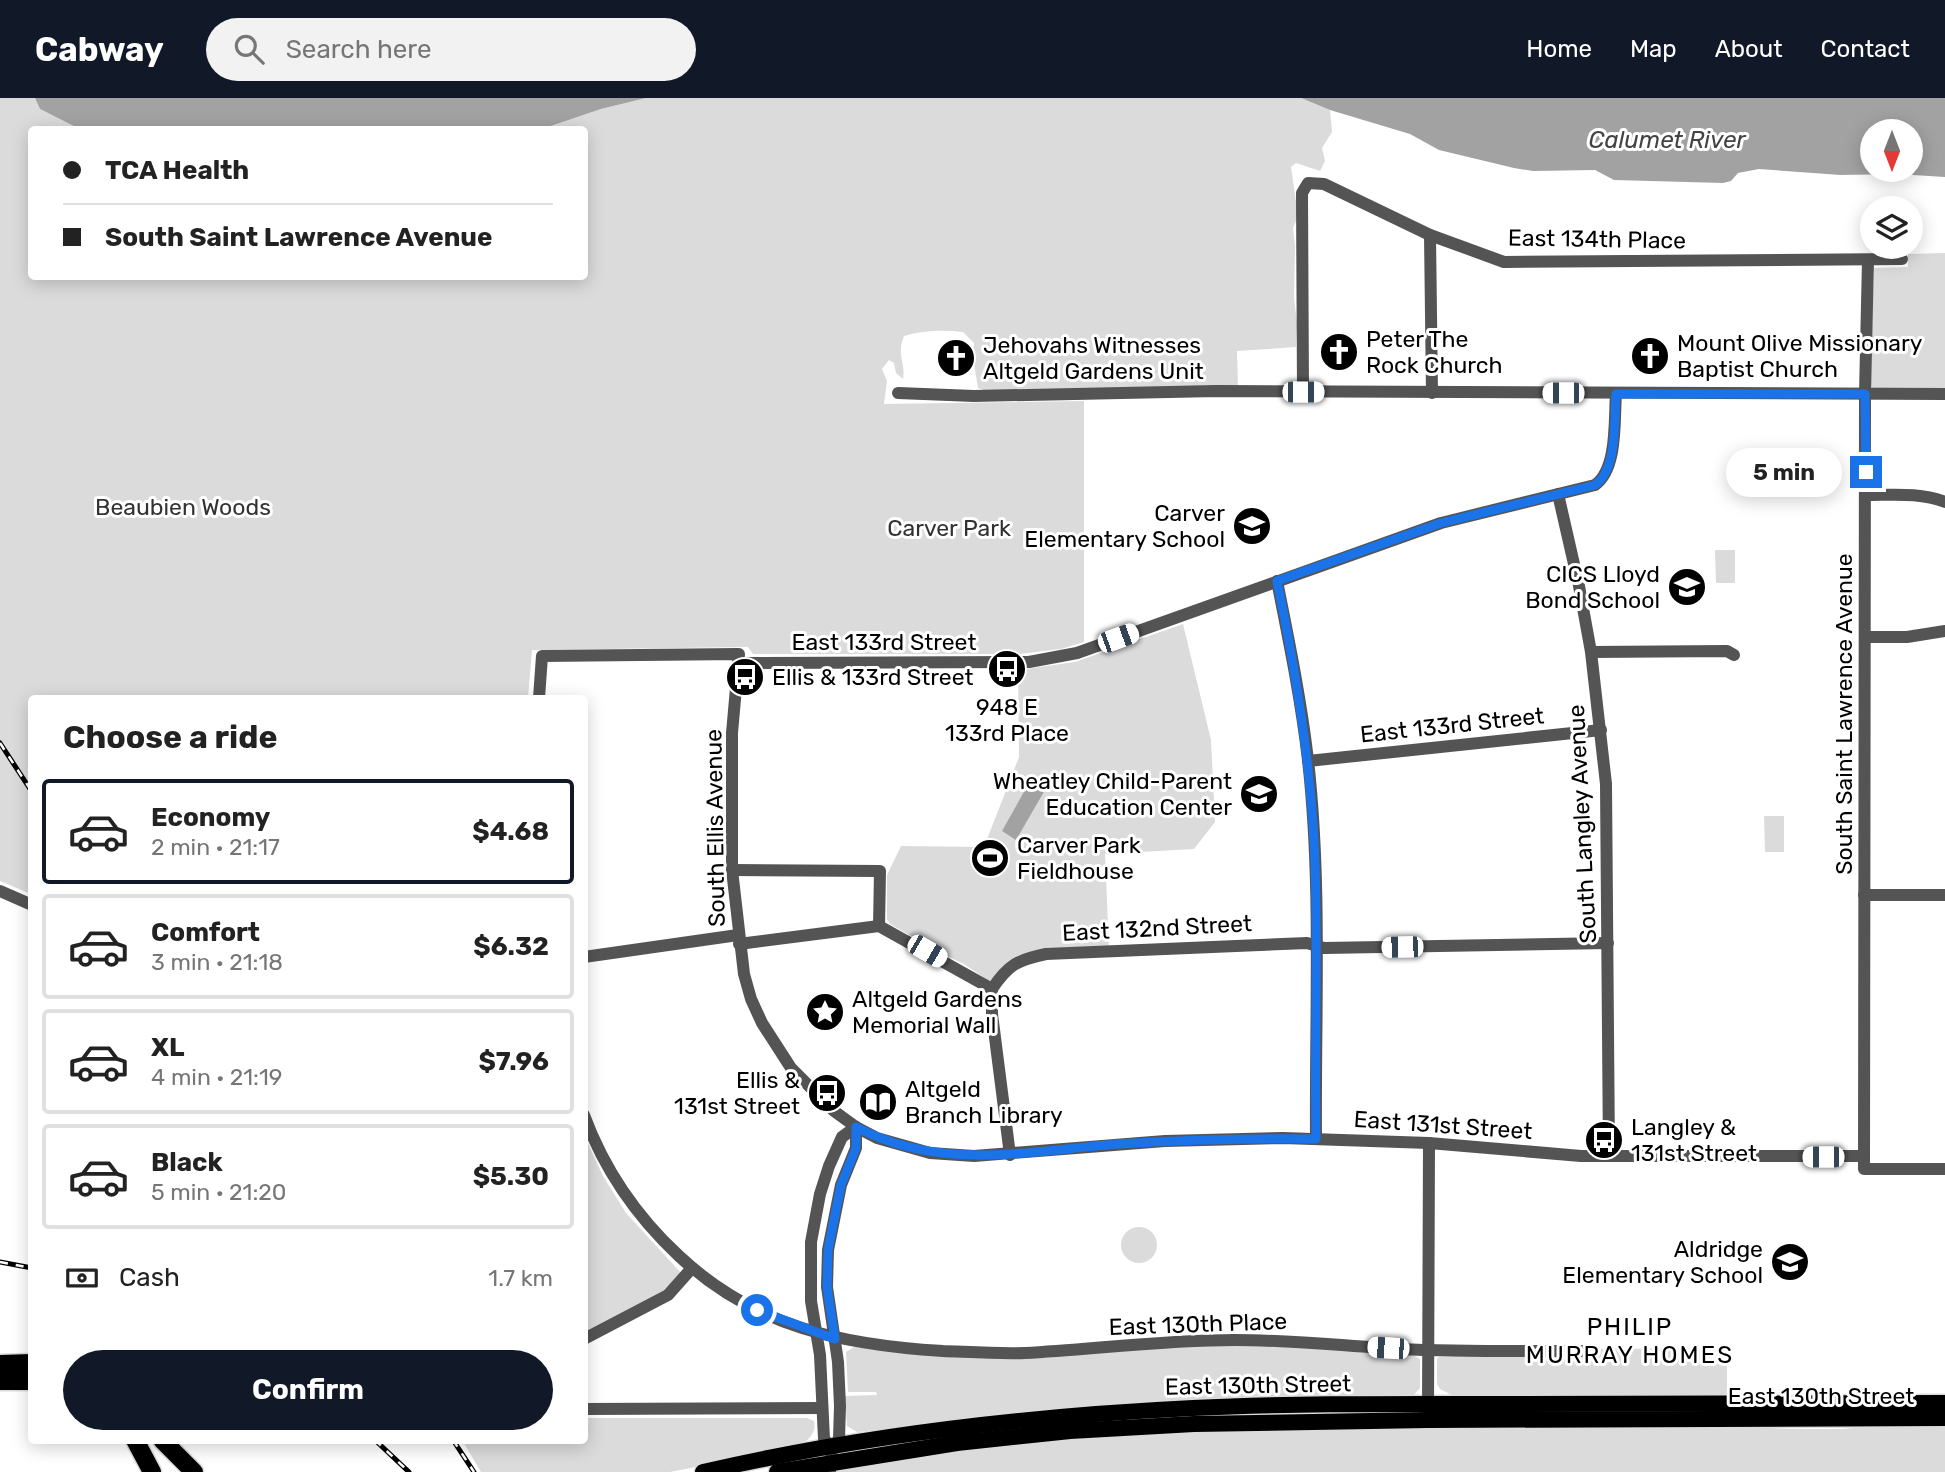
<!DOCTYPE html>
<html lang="en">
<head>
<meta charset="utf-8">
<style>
	:root { --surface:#fff; --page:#f2f2f2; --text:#222; --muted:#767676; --line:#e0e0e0; --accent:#111827 }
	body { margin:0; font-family:Rubik,sans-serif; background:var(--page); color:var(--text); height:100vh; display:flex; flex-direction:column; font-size:26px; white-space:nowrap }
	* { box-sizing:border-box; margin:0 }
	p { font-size:23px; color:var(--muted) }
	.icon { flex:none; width:38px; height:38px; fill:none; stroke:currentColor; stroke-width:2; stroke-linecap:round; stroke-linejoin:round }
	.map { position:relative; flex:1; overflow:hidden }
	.details { position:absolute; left:28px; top:597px; width:560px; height:749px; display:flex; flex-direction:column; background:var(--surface); border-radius:7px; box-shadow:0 4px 18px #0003 }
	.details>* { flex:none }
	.hud { position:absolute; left:28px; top:28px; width:560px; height:154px; border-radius:7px; box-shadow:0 4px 18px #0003; display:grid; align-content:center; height:154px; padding:0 35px; background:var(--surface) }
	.needle { width:46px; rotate:180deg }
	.fabs { position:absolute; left:1860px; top:21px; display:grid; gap:14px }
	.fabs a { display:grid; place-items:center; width:63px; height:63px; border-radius:50%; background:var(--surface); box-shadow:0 4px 18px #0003; font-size:35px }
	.end { position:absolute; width:32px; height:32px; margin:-16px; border:9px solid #1a73e8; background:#fff; box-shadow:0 0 0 4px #fff }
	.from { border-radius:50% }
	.bubble { position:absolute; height:49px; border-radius:24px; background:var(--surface); box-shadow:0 4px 18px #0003; font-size:23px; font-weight:700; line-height:49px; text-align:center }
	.car { position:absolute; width:21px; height:42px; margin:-21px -10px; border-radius:9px; box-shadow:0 0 5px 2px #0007; background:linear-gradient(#fff 24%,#345 0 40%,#fff 0 76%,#345 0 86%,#fff 0) }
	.hud b { display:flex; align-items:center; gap:24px; height:66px; font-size:26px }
	.hud b+b { border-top:2px solid var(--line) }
	.hud i { width:18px; height:18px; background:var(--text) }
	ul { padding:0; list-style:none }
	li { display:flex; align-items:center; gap:21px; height:105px; margin:0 14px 10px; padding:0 21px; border:4px solid var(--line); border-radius:7px }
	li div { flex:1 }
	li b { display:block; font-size:26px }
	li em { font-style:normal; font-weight:700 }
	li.selected { border-color:var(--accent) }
	li>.icon { width:63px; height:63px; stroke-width:1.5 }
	h2 { padding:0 35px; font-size:32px; line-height:84px }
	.pay { display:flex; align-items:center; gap:18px; height:77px; padding:0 35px; font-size:26px }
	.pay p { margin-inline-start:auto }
	.primary-button { display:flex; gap:14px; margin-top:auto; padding:14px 35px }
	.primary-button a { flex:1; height:80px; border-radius:42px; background:var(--accent); color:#fff; font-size:28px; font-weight:700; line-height:80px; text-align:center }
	header { display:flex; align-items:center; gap:42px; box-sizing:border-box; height:98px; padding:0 35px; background:var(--accent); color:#fff }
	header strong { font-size:33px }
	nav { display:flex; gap:38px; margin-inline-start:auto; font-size:24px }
	.search { width:490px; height:63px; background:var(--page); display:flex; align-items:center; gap:18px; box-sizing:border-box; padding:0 24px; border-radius:38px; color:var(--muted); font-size:26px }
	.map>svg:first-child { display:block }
	.green { fill:#dbdbdb }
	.water { fill:#a2a2a2; fill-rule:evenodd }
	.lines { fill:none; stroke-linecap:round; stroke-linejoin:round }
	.major-casing { stroke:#dbdbdb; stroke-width:19 }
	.highway-casing { stroke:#dbdbdb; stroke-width:21 }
	.minor { stroke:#545454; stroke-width:12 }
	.major { stroke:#000; stroke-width:16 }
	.highway { stroke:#000; stroke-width:18 }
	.rail-casing { stroke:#000; stroke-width:5 }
	.rail { stroke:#fff; stroke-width:2.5; stroke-dasharray:8; stroke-linecap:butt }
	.route { stroke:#1a73e8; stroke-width:9 }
	.labels { text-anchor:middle; stroke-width:6; stroke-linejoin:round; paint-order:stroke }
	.street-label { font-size:23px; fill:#000; stroke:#fff }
	.poi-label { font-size:23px; fill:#000; stroke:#fff; text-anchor:start }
	.park-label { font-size:23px; fill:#323232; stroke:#fff }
	.water-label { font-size:24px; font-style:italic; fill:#434343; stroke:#fff }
	.neighbourhood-label { font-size:24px; letter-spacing:2px; fill:#000; stroke:#fff }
</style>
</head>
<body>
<header>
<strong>Cabway</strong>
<div class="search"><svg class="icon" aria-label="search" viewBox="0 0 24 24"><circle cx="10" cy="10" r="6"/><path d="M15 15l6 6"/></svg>Search here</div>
<nav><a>Home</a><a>Map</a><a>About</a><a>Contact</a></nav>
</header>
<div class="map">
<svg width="1945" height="1374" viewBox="0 0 1945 1374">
	<rect width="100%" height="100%" fill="#fff"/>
	<!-- green -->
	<g class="green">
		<path d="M0,0H35L40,11L82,31L32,32V178H584V32L542,31L601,11L646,0H1301L1330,12L1332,34L1322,50L1325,63L1320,73L1296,65L1291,69L1298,118L1293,130L1295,148L1294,200L1297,225L1296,249L1237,253L1238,290L989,294L978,290L973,260L974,245L963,234C943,232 924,232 904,238C896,258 906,264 903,281L896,275L894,265L889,262L882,271L887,283L884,306L1084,303V544L1061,551L1019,556H753L748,549L532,552L528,600H32L31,796L0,783Z"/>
		<polygon points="1945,155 1945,294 1872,290 1870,285 1874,170 1908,169 1908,156"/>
		<polygon points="1715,452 1735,452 1735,485 1716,485"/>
		<polygon points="1183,526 1211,642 1215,724 1194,751 1105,756 1109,851 1045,854 993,883 989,883 964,866 942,856 890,826 887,821 887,777 901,748 984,749 1019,659 1018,572 1075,564"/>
		<polygon points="1764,718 1784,718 1784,754 1765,754"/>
		<polygon points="584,1037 603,1078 626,1115 681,1175 669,1189 660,1196 584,1236"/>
		<circle cx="1139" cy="1147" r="18"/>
		<polygon points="1265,1246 1412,1256 1420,1261 1420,1290 1410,1301 974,1322 857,1334 847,1328 845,1298 877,1297 876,1294 848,1294 846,1254 854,1249 879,1252 1127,1251"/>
		<polygon points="1727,1250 1727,1301 1610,1301 1510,1297 1452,1297 1440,1291 1437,1286 1437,1261 1439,1259 1588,1251"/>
		<path d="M585,1320H807L814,1323C817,1335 808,1342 799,1349L670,1374H481L462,1342H584Z"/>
		<polygon points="1893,1326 1945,1326 1945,1374 794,1374 1045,1341 1218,1331 1691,1327 1790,1331 1843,1331"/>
	</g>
	<!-- water -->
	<g class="water">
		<polygon points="35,0 646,0 601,11 542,31 82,32 40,11"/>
		<path d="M1301,0H1945V79L1913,77L1909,73H1902L1897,76L1841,77L1759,71L1738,75L1731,83L1723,85L1614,82L1595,72L1533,73L1514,70L1439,52L1410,36L1330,12ZM1911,33V72H1872V33Z"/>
		<polygon points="1034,676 1049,685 1016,742 1002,733"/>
	</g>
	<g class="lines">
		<defs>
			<g id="major">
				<path d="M703,1374C863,1337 1029,1318 1193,1310C1299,1305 1406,1306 1513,1306C1657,1306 1801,1305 1945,1305"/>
				<polyline points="777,1374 957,1345 1070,1333 1194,1326 1428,1322 1945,1320"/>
			</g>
			<g id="highway">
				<polyline points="0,1266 32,1265"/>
				<polyline points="0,1283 32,1283"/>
				<polyline points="135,1342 152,1374"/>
				<polyline points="162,1342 194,1374"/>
			</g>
		</defs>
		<!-- major casing -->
		<use href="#major" class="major-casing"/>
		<!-- highway casing -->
		<use href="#highway" class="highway-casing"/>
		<!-- minor -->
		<g class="minor">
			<polyline points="1430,137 1432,295"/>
			<polyline points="1868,162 1865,296 1864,1071 1945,1071"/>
			<polyline points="1303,294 1302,95 1308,85 1324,86 1430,137 1504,164 1902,161"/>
			<polyline points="898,295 974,298 1216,293 1945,296"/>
			<polyline points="1558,396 1579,488 1591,554 1606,686 1609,1058"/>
			<path d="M1866,397C1893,397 1920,394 1945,404"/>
			<path d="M1277,483C1289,543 1301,602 1308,662C1322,787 1315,915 1316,1041"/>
			<polyline points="1866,539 1907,539 1945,533"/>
			<polyline points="1591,554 1727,553 1734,557"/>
			<path d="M738,565L1029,564L1077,555L1441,425L1595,387C1618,371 1614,321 1616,296"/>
			<polyline points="539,600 542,558 739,556 732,635 732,772 744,876 751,901 762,925 791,970 834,1013 856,1029 877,1040 930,1055 974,1058 1165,1043 1283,1040 1429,1045 1581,1058 1864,1058"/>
			<polyline points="1308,663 1601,632"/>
			<polyline points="732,772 880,773 879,828"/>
			<polyline points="0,793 32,807"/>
			<polyline points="1864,797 1945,797"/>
			<path d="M739,846L879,828L992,891C1008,867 1017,862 1046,856L1307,845L1324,850L1608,845"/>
			<polyline points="584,859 738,837"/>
			<polyline points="992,891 992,916 1010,1057"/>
			<path d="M584,1017C604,1071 637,1119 679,1158C755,1229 842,1247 943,1253C970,1254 998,1256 1025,1255C1095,1251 1165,1242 1235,1242C1290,1242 1345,1248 1400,1251C1461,1254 1522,1253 1583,1253"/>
			<polyline points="584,1241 668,1197 692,1170"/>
			<polyline points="584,1311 822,1310"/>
			<polyline points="1428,1314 1429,1045"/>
			<polyline points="832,1350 824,1341 820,1257 811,1203 811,1144 820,1096 829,1068 842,1039 856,1029"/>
			<polyline points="830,1374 832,1350 839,1341 840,1308 838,1264 827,1189 828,1152 841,1087 856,1050 856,1029"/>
		</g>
		<!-- major -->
		<use href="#major" class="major"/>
		<!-- highway -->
		<use href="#highway" class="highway"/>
		<defs>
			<g id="rail">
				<polyline points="0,645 32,694"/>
				<polyline points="0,1164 32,1170"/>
				<polyline points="375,1342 409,1374"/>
				<polyline points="453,1342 474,1374"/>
			</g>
		</defs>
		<!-- rail casing -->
		<use href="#rail" class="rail-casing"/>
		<!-- rail -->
		<use href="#rail" class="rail"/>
	</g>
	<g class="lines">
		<!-- route -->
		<path class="route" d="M757,1212L835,1241L827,1189L828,1152L841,1087L856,1050V1029C942,1074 1027,1053 1118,1046C1184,1042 1250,1040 1316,1041C1314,941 1319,841 1314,742C1309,654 1295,569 1277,483L1441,425L1595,387C1618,371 1614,321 1616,296H1865L1866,374"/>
	</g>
	<!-- icons -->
	<defs>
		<symbol id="church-disc" viewBox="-11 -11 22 22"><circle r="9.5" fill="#000" stroke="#fff"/><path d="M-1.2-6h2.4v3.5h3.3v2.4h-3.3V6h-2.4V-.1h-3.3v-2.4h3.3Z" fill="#fff"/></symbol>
		<symbol id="school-disc" viewBox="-11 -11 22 22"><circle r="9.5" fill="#000" stroke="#fff"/><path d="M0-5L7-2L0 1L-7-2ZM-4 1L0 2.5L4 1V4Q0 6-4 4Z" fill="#fff"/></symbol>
		<symbol id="bus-disc" viewBox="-11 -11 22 22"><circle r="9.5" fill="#000" stroke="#fff"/><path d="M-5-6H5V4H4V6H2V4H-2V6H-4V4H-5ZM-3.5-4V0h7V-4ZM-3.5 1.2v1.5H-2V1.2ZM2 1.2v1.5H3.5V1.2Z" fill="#fff"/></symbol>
		<symbol id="stadium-disc" viewBox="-11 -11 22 22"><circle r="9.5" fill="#000" stroke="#fff"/><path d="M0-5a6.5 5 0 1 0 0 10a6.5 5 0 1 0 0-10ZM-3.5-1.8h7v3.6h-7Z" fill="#fff"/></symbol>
		<symbol id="sight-disc" viewBox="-11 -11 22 22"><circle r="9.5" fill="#000" stroke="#fff"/><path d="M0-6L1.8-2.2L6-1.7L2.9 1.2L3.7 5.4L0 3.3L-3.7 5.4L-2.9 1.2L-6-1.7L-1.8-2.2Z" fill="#fff"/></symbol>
		<symbol id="library-disc" viewBox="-11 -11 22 22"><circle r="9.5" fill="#000" stroke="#fff"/><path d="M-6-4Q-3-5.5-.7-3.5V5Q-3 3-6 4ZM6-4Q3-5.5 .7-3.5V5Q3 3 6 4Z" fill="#fff"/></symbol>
	</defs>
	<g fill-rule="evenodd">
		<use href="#church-disc" x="1317" y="232" width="44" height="44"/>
		<use href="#church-disc" x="1628" y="236" width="44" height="44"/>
		<use href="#church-disc" x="934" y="238" width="44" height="44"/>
		<use href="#school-disc" x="1230" y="406" width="44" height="44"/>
		<use href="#school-disc" x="1665" y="467" width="44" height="44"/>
		<use href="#bus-disc" x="985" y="549" width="44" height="44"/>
		<use href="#bus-disc" x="723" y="557" width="44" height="44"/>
		<use href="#school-disc" x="1237" y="674" width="44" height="44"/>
		<use href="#stadium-disc" x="968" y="738" width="44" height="44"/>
		<use href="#sight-disc" x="803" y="892" width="44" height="44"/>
		<use href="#bus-disc" x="805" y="973" width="44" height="44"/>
		<use href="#library-disc" x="856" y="982" width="44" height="44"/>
		<use href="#bus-disc" x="1582" y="1020" width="44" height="44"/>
		<use href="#school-disc" x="1768" y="1142" width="44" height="44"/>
	</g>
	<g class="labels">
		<!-- street labels -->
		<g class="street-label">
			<text transform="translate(1597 141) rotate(1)" y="8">East 134th Place</text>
			<text x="884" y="552">East 133rd Street</text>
			<text transform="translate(1844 616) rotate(-90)" y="8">South Saint Lawrence Avenue</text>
			<text transform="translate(1452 627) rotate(-6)" y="8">East 133rd Street</text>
			<text transform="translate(1582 726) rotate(-93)" y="8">South Langley Avenue</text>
			<text transform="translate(715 730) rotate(-91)" y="8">South Ellis Avenue</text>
			<text transform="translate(1157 830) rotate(-3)" y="8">East 132nd Street</text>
			<text transform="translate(1443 1027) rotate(4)" y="8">East 131st Street</text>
			<text transform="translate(1198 1226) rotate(-2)" y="8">East 130th Place</text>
			<text transform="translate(1258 1287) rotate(-1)" y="8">East 130th Street</text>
			<text x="1821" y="1306">East 130th Street</text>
		</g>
		<!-- poi labels -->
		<g class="poi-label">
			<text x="1366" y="249">Peter The<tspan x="1366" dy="26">Rock Church</tspan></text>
			<text x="1677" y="253">Mount Olive Missionary<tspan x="1677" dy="26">Baptist Church</tspan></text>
			<text x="983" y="255">Jehovahs Witnesses<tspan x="983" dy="26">Altgeld Gardens Unit</tspan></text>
			<text x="1225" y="423" text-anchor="end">Carver<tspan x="1225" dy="26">Elementary School</tspan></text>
			<text x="1660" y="484" text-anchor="end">CICS Lloyd<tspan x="1660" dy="26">Bond School</tspan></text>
			<text x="772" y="587">Ellis &amp; 133rd Street</text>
			<text x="1007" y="617" text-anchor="middle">948 E<tspan x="1007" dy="26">133rd Place</tspan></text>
			<text x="1232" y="691" text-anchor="end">Wheatley Child-Parent<tspan x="1232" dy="26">Education Center</tspan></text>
			<text x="1017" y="755">Carver Park<tspan x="1017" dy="26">Fieldhouse</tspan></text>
			<text x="852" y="909">Altgeld Gardens<tspan x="852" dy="26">Memorial Wall</tspan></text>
			<text x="800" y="990" text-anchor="end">Ellis &amp;<tspan x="800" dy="26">131st Street</tspan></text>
			<text x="905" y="999">Altgeld<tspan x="905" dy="26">Branch Library</tspan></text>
			<text x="1631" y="1037">Langley &amp;<tspan x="1631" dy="26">131st Street</tspan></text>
			<text x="1763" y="1159" text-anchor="end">Aldridge<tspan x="1763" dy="26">Elementary School</tspan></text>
		</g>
		<!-- park labels -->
		<g class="park-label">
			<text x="183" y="417">Beaubien Woods</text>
			<text x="949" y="438">Carver Park</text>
		</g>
		<!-- water labels -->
		<g class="water-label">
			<text x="1667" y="50">Calumet River</text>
		</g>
		<!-- neighbourhood labels -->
		<g class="neighbourhood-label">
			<text x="1630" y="1237">PHILIP<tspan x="1630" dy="28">MURRAY HOMES</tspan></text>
		</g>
	</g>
</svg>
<div class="fabs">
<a><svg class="needle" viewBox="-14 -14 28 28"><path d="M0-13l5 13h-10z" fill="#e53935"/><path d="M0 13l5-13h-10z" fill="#767676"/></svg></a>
<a><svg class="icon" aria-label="layers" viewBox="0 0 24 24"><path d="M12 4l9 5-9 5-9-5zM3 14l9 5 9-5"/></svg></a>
</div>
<i class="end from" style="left:757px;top:1212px"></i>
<i class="end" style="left:1866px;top:374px"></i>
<div class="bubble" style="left:1726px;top:350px;width:116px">5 min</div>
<i class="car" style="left:1303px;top:294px;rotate:90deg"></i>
<i class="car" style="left:1563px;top:295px;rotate:270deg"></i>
<i class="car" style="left:1118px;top:540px;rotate:70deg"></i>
<i class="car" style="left:1402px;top:849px;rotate:269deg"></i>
<i class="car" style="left:927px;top:853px;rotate:120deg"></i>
<i class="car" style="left:1823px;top:1059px;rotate:270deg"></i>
<i class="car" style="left:1388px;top:1250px;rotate:274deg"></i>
<div class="hud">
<b><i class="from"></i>TCA Health</b>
<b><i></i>South Saint Lawrence Avenue</b>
</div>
<section class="details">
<h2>Choose a ride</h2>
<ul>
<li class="selected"><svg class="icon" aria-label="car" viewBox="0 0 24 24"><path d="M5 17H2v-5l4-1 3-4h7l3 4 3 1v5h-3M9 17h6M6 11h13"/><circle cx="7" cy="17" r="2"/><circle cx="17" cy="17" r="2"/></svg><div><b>Economy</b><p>2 min · 21:17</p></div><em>$4.68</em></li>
<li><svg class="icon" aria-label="car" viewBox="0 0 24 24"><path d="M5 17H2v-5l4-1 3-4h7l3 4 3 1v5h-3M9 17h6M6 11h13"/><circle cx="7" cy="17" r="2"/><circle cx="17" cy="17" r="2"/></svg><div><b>Comfort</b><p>3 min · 21:18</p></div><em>$6.32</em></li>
<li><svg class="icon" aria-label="car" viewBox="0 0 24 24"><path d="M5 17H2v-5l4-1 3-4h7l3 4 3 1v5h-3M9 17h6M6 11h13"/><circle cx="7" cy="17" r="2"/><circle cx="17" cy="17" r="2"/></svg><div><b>XL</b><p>4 min · 21:19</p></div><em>$7.96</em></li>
<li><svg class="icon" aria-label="car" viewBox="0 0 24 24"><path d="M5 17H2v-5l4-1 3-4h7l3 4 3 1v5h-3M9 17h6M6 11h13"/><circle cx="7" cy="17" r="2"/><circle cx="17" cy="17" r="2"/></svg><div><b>Black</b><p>5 min · 21:20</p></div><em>$5.30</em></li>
</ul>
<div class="pay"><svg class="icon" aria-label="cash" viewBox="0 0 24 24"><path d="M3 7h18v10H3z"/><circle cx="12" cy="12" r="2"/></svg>Cash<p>1.7 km</p></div>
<div class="primary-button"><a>Confirm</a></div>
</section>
</div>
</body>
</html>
